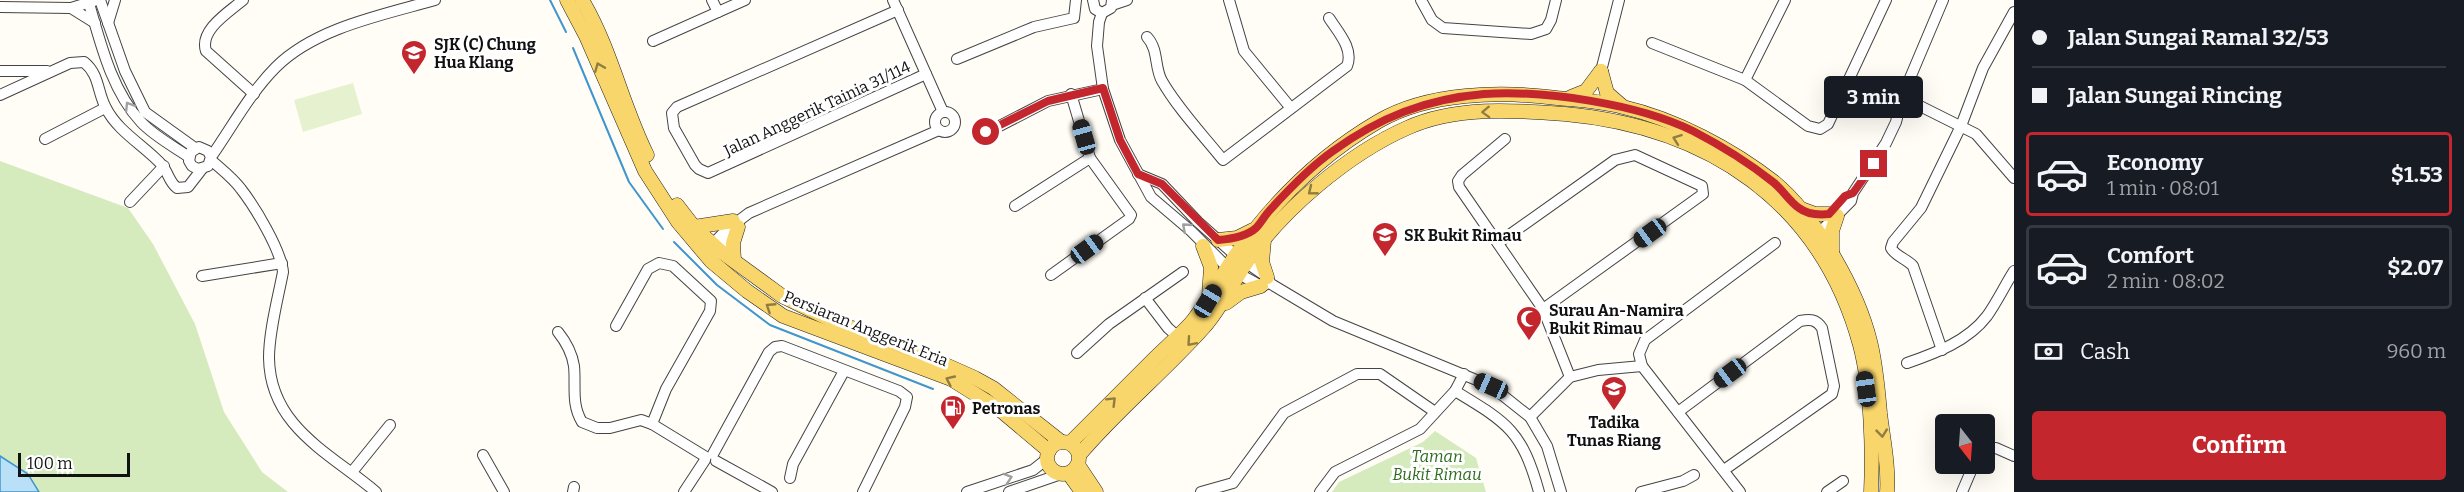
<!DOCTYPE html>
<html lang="en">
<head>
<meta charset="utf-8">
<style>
	:root { --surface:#171b24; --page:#242831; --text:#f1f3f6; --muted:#9ea1a6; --line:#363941; --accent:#c4262e }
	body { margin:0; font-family:Bitter,serif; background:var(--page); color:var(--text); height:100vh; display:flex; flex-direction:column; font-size:22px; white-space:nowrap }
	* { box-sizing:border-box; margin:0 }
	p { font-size:20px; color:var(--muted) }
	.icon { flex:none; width:33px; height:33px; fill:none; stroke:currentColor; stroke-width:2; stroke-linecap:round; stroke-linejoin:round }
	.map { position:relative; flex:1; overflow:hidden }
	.drawer { display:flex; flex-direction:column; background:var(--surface); width:450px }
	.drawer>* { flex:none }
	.top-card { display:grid; align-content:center; height:132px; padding:0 18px; background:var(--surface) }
	.needle { width:39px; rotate:163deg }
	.fabs { position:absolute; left:1935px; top:414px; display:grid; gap:12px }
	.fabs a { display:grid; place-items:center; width:60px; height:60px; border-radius:6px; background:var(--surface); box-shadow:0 6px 24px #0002; font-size:30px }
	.scale { position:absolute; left:18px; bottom:15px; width:112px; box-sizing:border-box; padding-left:6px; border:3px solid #111; border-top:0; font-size:16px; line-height:21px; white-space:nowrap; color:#111; -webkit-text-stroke:4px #fff; paint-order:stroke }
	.end { position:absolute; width:27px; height:27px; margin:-14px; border:8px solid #c4262e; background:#fff; box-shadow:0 0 0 3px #fff }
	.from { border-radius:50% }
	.bubble { position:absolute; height:42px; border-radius:6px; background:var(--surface); box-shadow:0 6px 24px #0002; font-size:20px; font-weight:700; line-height:42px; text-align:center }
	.car { position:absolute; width:18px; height:36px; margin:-18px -9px; border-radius:8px; box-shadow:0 0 4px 2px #0007; background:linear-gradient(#222 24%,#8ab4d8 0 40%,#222 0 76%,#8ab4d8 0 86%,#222 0) }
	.top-card b { display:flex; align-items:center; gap:21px; height:57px; font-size:22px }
	.top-card b+b { border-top:2px solid var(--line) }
	.top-card i { width:15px; height:15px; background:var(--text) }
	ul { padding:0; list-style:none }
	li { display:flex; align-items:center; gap:18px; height:84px; margin:0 12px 9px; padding:0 6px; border:3px solid var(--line); border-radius:6px }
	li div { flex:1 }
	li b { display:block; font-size:22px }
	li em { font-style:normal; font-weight:700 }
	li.selected { border-color:var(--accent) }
	li>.icon { width:54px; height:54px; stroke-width:1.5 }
	.pay { display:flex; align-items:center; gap:15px; height:66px; padding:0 18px; font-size:22px }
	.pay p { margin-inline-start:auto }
	.primary-button { display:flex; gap:12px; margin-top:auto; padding:12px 18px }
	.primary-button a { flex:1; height:69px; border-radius:6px; background:var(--accent); color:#fff; font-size:24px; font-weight:700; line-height:69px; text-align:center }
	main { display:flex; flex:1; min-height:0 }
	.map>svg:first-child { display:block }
	.green { fill:#d5ebbd }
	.pitch { fill:#e6f2cf }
	.water { fill:#b9e0f7; stroke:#3f96cf; stroke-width:1.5 }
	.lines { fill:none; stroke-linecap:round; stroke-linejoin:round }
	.stream { stroke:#3f96cf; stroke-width:2 }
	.minor-casing { stroke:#444; stroke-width:12 }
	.major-casing { stroke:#222; stroke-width:15 }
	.minor { stroke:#fff; stroke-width:10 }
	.major { stroke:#f9d66b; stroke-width:14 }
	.oneway { stroke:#917d42 }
	.oneway2 { stroke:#a0a0a0 }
	.route { stroke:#c4262e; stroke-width:8 }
	.labels { text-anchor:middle; stroke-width:6; stroke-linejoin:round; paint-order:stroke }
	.poi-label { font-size:16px; font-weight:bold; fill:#111; stroke:#fff; text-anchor:start }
	.street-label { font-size:16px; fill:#111; stroke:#fff }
	.park-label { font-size:16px; font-style:italic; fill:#2f6b1f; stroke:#fff }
</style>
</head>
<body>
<main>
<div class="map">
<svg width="2014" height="492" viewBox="0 0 2014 492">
	<rect width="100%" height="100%" fill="#fffdf5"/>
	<!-- green -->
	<g class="green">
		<polygon points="0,161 128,208 153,244 195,324 224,412 262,472 288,492 0,492"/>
		<polygon points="1435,431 1476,458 1486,492 1332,492 1339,482 1423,442"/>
	</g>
	<!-- pitch -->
	<polygon class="pitch" points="353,83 362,114 303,132 294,100"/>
	<!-- water -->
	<polygon class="water" points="0,456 28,474 39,492 0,492"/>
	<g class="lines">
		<!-- stream -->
		<g class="stream">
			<polyline points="550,0 566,32"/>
			<polyline points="573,48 629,182 663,229"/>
			<polyline points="674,242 717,285 770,325 933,389"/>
		</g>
		<defs>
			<g id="minor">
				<path d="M88,0C100,41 111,90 141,122C154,136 173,146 189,157"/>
				<polyline points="100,0 125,71 145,112 195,148"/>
				<path d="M243,0C229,12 199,30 206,51L254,94"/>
				<polyline points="712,0 718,12"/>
				<polyline points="893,0 943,112"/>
				<polyline points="1093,0 1095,9 1102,13 1111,8 1112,0"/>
				<polyline points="1229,0 1244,51 1290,107"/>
				<polyline points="1421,0 1432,20 1443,28 1531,34 1546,29 1551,20 1556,0"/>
				<polyline points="1112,5 1127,0"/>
				<polyline points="0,7 71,8 94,1"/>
				<polyline points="71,8 95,23"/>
				<polyline points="898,10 677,107 672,113 674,128 695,165 699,169 708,173 926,74"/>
				<polyline points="1102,13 1099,22 1097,46 1103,89 1120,140 1151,197 1191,231 1228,268 1261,286 1265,285"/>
				<polyline points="108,23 115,0"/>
				<path d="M1147,37C1159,50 1154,67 1162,81C1178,109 1203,135 1223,160L1347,66C1354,49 1338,32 1329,18"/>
				<polyline points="653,41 745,0"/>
				<polyline points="1652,43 1745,80 1808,126 1820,129 1828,124 1886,0"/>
				<polyline points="957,59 1034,27 1074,18 1076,0"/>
				<polyline points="0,71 47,71"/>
				<polyline points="1601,71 1619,0"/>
				<polyline points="1745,80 1785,0"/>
				<path d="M0,95L70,63L84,62C100,75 97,92 106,108C118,132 145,146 162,165C168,172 169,182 177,188L188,187L202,169"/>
				<polyline points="1902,97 1976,134 2014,178"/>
				<circle cx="945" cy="122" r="10"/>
				<polyline points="986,133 1048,101 1103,89"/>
				<polyline points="45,139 105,108"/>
				<polyline points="1505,139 1462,175 1458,181 1459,187 1543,309 1570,377"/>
				<path d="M211,157L208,151L199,147L191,152L189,161L192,166L198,169L208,166L211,157C232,127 250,93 276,67C315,28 382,15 435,0"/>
				<path d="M211,160C221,169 233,178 241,189C255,207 281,250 283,272C278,298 269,331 269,358C270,427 330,453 376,492"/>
				<polyline points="1138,174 1162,184 1198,222 1235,255 1267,277 1271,284 1333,321 1491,386 1530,417 1547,446 1561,492"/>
				<polyline points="130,202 164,166"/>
				<polyline points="1015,206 1090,158"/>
				<polyline points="1815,237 1851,201 1853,193 1886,143 1896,122 1902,97 1943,0"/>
				<polyline points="1498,243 1615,160 1635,155 1702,186 1703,194 1543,309"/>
				<polyline points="709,248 735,221"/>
				<polyline points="714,256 741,219 749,213 939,130"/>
				<polyline points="1051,275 1129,219 1131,215 1090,158 1071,94"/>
				<polyline points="202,276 282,263"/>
				<polyline points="1145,298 1168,328 1177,336"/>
				<polyline points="616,326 648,269 659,263 673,266 711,301 710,311 666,389 652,424"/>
				<path d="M558,332C566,342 572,353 574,366C576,386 571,404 582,422L597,428H610L641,420L652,424L706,457"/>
				<path d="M1942,350L1913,266C1907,259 1895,256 1891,248L1893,242L1921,208L1961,126L1983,68L2014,12"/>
				<polyline points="1077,353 1109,324 1183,272"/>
				<path d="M1907,363C1936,353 1968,341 1987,316C1997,302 2005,285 2014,271"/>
				<path d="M1455,391C1508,423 1522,431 1539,492"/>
				<path d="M1678,412L1800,321C1810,319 1816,319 1822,328L1834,386L1832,394L1724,470"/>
				<polyline points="1530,417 1570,377 1598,370 1642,366"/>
				<polyline points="1984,449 1996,448 2014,456"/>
				<polyline points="713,454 769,352 775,347 782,346 899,391 907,397 905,407 863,492"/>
				<polyline points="483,455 504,492"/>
				<polyline points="716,461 772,492"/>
				<polyline points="352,472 390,425"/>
				<polyline points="790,478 793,464 844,371"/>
				<polyline points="573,492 574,487"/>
				<polyline points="684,492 705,460"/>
				<polyline points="967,492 1033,470 1047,459"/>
				<polyline points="1009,492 1061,474"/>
				<polyline points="1201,492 1233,483 1284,413 1357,374 1380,374 1435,412"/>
				<polyline points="1320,492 1335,472 1420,429 1455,391 1464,374"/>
				<polyline points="1641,492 1683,481 1694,475"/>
				<polyline points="1740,492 1642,366 1639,354 1645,340 1775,243"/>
				<polyline points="1827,492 1843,481"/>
				<polyline points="1962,492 1974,464"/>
			</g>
			<g id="major">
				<polyline points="567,0 586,36 645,171 678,222 711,261 747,291 783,316 951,379 999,409 1049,451"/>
				<path d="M582,0C611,49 622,105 647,155"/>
				<polyline points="1601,71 1607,93 1622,106"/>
				<polyline points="1571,97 1586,91 1601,71"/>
				<polyline points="677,205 694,227 719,250 782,296 833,321 912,350 975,378 993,388 1060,441"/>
				<polyline points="1799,208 1815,214 1829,214"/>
				<polyline points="694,227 733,221"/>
				<polyline points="1218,240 1237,238 1253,230"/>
				<polyline points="1264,240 1262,262 1267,277"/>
				<polyline points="1203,246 1211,267 1209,296"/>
				<polyline points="1832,255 1832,231 1837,216"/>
				<polyline points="734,260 733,243 738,227"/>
				<polyline points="1226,303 1241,292 1261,286"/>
				<circle cx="1063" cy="458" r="16"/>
				<path d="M1070,443C1098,415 1125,388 1152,361C1165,348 1179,336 1191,323C1209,301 1221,275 1238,252C1276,199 1322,154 1379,121C1429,92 1501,91 1557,98C1579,100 1602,101 1623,107C1675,119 1732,149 1774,182C1816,217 1857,289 1870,341C1876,365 1878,390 1880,413C1883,439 1889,466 1887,492"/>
				<path d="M1080,454C1118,409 1164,372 1204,327C1221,308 1231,285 1246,263C1282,210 1348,154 1407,128C1455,106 1513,110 1565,114C1708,127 1821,201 1860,345C1871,386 1873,449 1871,492"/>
				<polyline points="1078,465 1096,492"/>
				<polyline points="1069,474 1082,492"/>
			</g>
		</defs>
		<!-- minor casing -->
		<use href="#minor" class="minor-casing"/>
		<!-- major casing -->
		<use href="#major" class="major-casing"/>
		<!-- minor -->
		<use href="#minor" class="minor"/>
		<!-- major -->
		<use href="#major" class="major"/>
	</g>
	<!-- one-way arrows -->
	<defs><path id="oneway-chevron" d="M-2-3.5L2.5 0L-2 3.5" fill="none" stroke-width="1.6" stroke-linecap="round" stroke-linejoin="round" transform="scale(1.5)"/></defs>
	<g class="oneway">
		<use href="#oneway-chevron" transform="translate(599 67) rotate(-112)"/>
		<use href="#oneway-chevron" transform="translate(1486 112) rotate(178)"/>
		<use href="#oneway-chevron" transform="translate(1677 139) rotate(-160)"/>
		<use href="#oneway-chevron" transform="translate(1312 191) rotate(141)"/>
		<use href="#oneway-chevron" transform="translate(770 307) rotate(-147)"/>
		<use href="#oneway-chevron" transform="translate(1191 342) rotate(131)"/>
		<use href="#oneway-chevron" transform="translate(950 380) rotate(-155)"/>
		<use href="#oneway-chevron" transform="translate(1112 401) rotate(-45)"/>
		<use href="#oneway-chevron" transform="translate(1882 433) rotate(84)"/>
	</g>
	<g class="oneway2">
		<use href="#oneway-chevron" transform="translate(129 106) rotate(-122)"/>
		<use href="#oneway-chevron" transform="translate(1186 227) rotate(-139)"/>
		<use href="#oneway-chevron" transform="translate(1008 478) rotate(-18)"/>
	</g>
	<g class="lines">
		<!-- route -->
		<path class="route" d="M986,132L1048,101L1103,88L1120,140L1138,174L1162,184L1218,240C1231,239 1246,237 1256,228C1261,223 1265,215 1270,210C1289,189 1310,167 1333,151C1380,117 1426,99 1484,94C1545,90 1638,104 1693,131C1720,145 1749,163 1773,182C1783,190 1789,201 1799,208C1808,215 1819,215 1829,214L1845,196L1853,193L1874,164"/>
	</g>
	<!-- icons -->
	<defs>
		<symbol id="school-pin" viewBox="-11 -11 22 30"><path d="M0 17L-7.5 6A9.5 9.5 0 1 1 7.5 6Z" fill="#c4262e" stroke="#fff"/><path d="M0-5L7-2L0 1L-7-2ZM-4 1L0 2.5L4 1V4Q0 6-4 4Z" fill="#fff"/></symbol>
		<symbol id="mosque-pin" viewBox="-11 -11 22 30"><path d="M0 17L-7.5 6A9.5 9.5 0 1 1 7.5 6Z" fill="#c4262e" stroke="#fff"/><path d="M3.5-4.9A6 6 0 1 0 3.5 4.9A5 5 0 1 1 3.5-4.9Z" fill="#fff"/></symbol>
		<symbol id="fuel-pin" viewBox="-11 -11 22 30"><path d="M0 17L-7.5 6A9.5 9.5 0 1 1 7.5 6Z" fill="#c4262e" stroke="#fff"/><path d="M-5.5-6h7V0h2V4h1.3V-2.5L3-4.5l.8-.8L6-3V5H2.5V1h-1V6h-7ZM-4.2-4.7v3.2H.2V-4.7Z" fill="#fff"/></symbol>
	</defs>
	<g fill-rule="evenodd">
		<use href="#school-pin" x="399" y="38" width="30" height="40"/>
		<use href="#school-pin" x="1370" y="220" width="30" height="40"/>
		<use href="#mosque-pin" x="1514" y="304" width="30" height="40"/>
		<use href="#school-pin" x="1599" y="374" width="30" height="40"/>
		<use href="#fuel-pin" x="938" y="393" width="30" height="40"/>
	</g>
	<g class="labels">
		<!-- poi labels -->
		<g class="poi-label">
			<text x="434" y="50">SJK (C) Chung<tspan x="434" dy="18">Hua Klang</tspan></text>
			<text x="1404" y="241">SK Bukit Rimau</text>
			<text x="1549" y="316">Surau An-Namira<tspan x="1549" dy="18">Bukit Rimau</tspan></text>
			<text x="972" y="414">Petronas</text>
			<text x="1614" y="428" text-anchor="middle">Tadika<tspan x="1614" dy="18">Tunas Riang</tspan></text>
		</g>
		<!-- street labels -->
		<g class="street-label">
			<text transform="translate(817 108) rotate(-25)" y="6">Jalan Anggerik Tainia 31/114</text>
			<text transform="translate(866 328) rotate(22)" y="6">Persiaran Anggerik Eria</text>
		</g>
		<!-- park labels -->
		<g class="park-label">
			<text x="1437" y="462">Taman<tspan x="1437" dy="18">Bukit Rimau</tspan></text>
		</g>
	</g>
</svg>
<div class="fabs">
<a><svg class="needle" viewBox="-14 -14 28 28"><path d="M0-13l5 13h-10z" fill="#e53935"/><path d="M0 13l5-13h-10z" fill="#9ea1a6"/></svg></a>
</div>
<div class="scale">100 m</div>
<i class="end from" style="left:986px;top:132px"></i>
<i class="end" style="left:1874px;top:164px"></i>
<div class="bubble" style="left:1824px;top:76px;width:99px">3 min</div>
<i class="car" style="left:1084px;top:137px;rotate:344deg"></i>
<i class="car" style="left:1650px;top:233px;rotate:234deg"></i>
<i class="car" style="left:1087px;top:249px;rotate:54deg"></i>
<i class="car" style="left:1208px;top:301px;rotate:31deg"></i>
<i class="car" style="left:1730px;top:373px;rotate:233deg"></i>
<i class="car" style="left:1491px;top:386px;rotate:294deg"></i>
<i class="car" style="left:1866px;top:389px;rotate:352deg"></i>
</div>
<section class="drawer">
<div class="top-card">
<b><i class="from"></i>Jalan Sungai Ramal 32/53</b>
<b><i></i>Jalan Sungai Rincing</b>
</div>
<ul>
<li class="selected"><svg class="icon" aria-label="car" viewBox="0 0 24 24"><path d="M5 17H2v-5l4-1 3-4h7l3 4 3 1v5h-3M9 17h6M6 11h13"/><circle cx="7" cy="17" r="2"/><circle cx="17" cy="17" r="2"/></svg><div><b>Economy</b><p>1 min · 08:01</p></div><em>$1.53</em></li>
<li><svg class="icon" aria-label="car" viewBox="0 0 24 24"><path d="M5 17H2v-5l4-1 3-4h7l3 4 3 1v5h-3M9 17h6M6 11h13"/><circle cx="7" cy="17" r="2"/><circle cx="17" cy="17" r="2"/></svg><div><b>Comfort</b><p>2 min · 08:02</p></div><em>$2.07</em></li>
</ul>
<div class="pay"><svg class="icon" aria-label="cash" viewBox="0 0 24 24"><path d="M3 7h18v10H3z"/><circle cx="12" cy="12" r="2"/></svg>Cash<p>960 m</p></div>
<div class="primary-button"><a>Confirm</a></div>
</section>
</main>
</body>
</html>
